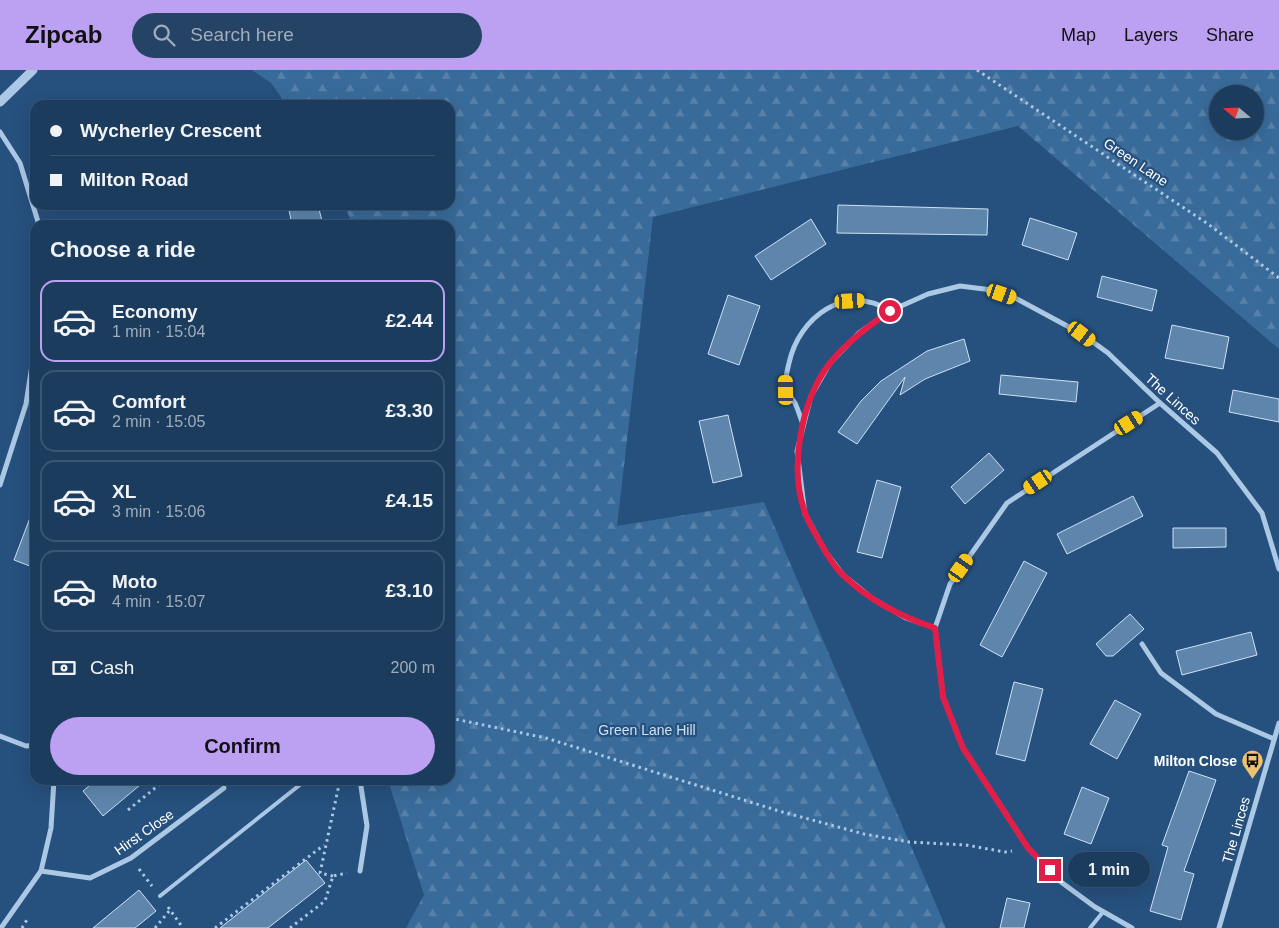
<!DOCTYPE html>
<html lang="en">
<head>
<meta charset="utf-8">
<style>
	:root { --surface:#1c3c5e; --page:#254364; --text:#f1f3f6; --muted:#a0adbc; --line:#3a5673; --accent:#bca0f2 }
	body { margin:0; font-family:Helvetica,sans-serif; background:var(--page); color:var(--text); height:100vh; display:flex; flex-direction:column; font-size:19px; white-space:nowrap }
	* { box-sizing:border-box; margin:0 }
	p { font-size:16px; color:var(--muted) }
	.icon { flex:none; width:28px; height:28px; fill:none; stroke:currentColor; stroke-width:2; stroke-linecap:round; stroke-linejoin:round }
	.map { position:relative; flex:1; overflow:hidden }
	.side { position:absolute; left:30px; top:150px; width:425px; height:565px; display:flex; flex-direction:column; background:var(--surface); border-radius:15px; box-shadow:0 5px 20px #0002,0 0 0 1px var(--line) }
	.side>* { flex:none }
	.hud { position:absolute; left:30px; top:30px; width:425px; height:110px; border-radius:15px; box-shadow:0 5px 20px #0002,0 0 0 1px var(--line); display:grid; align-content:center; height:110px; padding:0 20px; background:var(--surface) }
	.needle { width:32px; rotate:289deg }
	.fabs { position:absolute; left:1209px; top:15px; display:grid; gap:10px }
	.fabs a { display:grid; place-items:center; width:55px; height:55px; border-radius:50%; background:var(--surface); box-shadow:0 5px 20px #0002,0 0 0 1px var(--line); font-size:25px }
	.end { position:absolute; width:22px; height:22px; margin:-11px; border:6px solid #e11d48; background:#fff; box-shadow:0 0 0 2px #fff }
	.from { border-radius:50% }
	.bubble { position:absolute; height:35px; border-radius:18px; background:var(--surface); box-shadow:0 5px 20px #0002,0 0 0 1px var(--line); font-size:16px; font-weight:700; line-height:35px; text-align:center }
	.car { position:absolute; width:15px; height:30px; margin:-15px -8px; border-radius:6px; box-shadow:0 0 4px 1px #0007; background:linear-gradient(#f5c518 24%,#345 0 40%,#f5c518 0 76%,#345 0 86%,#f5c518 0) }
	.hud b { display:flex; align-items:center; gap:18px; height:48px; font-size:19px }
	.hud b+b { border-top:1px solid var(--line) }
	.hud i { width:12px; height:12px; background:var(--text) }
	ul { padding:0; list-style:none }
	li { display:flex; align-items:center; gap:15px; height:82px; margin:0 10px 8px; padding:0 10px; border:2px solid var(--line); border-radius:15px }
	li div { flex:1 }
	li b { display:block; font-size:19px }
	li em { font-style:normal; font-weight:700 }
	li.active { border-color:var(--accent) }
	li>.icon { width:45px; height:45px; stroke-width:1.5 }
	h2 { padding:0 20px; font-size:22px; line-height:60px }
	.pay { display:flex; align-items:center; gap:12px; height:55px; padding:0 20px; font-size:19px }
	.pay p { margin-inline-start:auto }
	.action { display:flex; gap:10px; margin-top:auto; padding:10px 20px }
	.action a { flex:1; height:58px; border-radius:30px; background:var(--accent); color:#111; font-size:20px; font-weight:700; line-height:58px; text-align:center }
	header { display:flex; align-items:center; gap:30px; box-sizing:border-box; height:70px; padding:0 25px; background:var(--accent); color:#111 }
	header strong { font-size:24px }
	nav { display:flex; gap:28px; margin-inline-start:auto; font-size:18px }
	.search { width:350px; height:45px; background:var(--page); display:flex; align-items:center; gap:12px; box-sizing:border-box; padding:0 18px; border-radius:28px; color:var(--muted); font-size:19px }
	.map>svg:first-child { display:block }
	.forest { fill:url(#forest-firs); fill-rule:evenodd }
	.building { fill:#5e86ad; stroke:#cde1f4 }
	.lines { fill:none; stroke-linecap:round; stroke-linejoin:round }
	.path { stroke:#abc8e5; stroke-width:3; stroke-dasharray:2.5 4; stroke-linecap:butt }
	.service { stroke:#abc8e5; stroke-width:4 }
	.minor { stroke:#abc8e5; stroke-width:5 }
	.tertiary { stroke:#abc8e5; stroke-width:9 }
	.route { stroke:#e11d48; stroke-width:6 }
	.labels { text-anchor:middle; stroke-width:4.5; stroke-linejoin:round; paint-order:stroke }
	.street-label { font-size:14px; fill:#fff; stroke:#26507d }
	.park-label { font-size:14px; fill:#cde1f4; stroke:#26507d }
	.poi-label { font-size:14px; font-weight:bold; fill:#fff; stroke:#26507d; text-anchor:end }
</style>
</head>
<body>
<header>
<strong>Zipcab</strong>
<div class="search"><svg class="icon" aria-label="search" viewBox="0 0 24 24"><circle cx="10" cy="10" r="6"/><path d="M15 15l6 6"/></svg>Search here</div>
<nav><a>Map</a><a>Layers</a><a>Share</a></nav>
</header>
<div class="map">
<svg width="1279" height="858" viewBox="0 0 1279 858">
	<defs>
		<pattern id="forest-firs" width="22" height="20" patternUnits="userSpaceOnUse" patternTransform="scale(1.25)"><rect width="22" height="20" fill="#396b9a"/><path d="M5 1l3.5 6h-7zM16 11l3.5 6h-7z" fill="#5781a9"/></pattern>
	</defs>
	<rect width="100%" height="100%" fill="#26507d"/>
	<!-- forest -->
	<path class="forest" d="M252,0H1279V279L1018,56L653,147L617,456L764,432L946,858H406L424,825L388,710H450V155H352L345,135H450V35H287L271,13ZM1218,24H1255V61H1218Z"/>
	<!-- building -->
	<g class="building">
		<polygon points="288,135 318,135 323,155 292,155"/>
		<polygon points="838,135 988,139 987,165 837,163"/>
		<polygon points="1030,148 1077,163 1068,190 1022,175"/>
		<polygon points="811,149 826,174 771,210 755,186"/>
		<polygon points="1102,206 1157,220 1152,241 1097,227"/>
		<polygon points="728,225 760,236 739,295 708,284"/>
		<polygon points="1172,255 1229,267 1223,299 1165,288"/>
		<polygon points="964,269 970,291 925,309 900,325 905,307 857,374 838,362 861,331 881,311 927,281"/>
		<polygon points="1001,305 1078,312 1076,332 999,324"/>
		<polygon points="1233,320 1279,329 1279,352 1229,342"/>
		<polygon points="728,345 742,406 713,413 699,351"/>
		<polygon points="989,383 1004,400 965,434 951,417"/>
		<polygon points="877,410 901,417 882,488 857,482"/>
		<polygon points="1133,426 1143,446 1067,484 1057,464"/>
		<polygon points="33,440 35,440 35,498 14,490"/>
		<polygon points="1173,458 1226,458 1226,477 1173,478"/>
		<polygon points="1024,491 1047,503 1002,587 980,575"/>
		<polygon points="1130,544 1144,559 1113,586 1106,586 1096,574"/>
		<polygon points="1251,562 1257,585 1182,605 1176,581"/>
		<polygon points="1014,612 1043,619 1025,691 996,684"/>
		<polygon points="1115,630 1141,644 1117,689 1090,674"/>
		<polygon points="1189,701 1216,710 1184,801 1194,804 1181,850 1150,841 1168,777 1162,775"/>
		<polygon points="96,710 146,710 103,746 83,721"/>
		<polygon points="1082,717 1109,728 1091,774 1064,764"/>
		<polygon points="306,790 325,813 268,858 220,858"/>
		<polygon points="139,820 156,841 135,858 93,858"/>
		<polygon points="1007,828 1030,833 1024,858 1000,858"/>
	</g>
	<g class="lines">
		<!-- path -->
		<g class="path">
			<polyline points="977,0 1208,154 1279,208"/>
			<polyline points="450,648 546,668 779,741 864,764 909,772 966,775 1005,782 1012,781"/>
			<polyline points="128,740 165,710"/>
			<polyline points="139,799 152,816"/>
			<polyline points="333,806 320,803 340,710"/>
			<polyline points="168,837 183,858"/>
			<polyline points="22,858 28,848"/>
			<polyline points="155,858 170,840"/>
			<polyline points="215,858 324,775"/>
			<polyline points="290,858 325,831 333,806 347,803"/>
		</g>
		<!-- service -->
		<g class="service">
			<polyline points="160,826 306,710"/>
			<polyline points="1090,858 1103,842"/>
		</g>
		<!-- minor -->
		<g class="minor">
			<polyline points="0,62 20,93 39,155"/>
			<path d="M803,354C800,347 798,339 795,333C792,328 788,324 786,320C784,312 787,301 789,293C799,247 846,212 890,241"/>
			<polyline points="0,415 26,334 35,276"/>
			<polyline points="935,558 906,548 873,529 843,505 825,481 805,444 797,381 811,326 830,293 859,263 890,241 928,224 960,216 992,220 1017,229 1082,264 1108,283 1160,333 1217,383 1262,443 1279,499"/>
			<polyline points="1142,574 1161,603 1216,644 1274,669"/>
			<polyline points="0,666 26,676 35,675"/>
			<polyline points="41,801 90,808 131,788 224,718"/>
			<polyline points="360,801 367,756 360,710"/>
			<polyline points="1,858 41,801 51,758 54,710"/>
			<polyline points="1132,858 1095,837 1061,812 1028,778 963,678 943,627 935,558 950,514 1007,433 1160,333"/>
			<polyline points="1219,858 1279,653"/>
		</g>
		<!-- tertiary -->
		<polyline class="tertiary" points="0,32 33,0"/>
	</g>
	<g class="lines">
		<!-- route -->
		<path class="route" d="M890,241C869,256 847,272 830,293C801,330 788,400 806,445C809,454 815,463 820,472C826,483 834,497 844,506C870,531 902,547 935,558L943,627L963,678L1028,778L1050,800"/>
	</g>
	<!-- icons -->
	<defs>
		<symbol id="bus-pin" viewBox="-11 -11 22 30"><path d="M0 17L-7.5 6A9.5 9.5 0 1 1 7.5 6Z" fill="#eec270" stroke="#26507d"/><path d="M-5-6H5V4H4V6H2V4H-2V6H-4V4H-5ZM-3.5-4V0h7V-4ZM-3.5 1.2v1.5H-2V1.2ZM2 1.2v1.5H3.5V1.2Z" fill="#111"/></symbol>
	</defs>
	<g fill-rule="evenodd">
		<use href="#bus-pin" x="1240" y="678" width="25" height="34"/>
	</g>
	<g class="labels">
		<!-- street labels -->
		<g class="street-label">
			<text transform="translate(1136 92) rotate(34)" y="5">Green Lane</text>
			<text transform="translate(1173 329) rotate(42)" y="5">The Linces</text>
			<text transform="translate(1236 760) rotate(-74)" y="5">The Linces</text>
			<text transform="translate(144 762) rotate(-35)" y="5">Hirst Close</text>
		</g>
		<!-- park labels -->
		<g class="park-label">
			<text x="647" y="665">Green Lane Hill</text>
		</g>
		<!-- poi labels -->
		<g class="poi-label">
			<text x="1237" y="696">Milton Close</text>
		</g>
	</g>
</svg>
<div class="fabs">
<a><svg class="needle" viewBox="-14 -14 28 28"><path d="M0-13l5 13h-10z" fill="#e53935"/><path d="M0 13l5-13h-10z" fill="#a0adbc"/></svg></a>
</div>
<i class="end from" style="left:890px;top:241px"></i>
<i class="end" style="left:1050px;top:800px"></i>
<div class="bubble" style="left:1068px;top:782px;width:82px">1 min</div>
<i class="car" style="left:1002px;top:224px;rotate:109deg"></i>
<i class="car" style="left:850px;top:231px;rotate:87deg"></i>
<i class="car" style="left:1082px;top:264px;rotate:127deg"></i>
<i class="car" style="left:786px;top:320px;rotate:359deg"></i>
<i class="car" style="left:1129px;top:353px;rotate:58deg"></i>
<i class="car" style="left:1038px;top:412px;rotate:236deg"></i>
<i class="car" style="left:961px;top:498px;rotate:35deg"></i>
<div class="hud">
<b><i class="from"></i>Wycherley Crescent</b>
<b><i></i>Milton Road</b>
</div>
<section class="side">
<h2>Choose a ride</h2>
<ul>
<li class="active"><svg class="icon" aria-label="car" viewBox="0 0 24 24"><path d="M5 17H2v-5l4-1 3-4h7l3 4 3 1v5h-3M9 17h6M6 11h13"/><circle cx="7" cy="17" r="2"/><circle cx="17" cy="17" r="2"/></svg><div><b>Economy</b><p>1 min · 15:04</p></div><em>£2.44</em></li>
<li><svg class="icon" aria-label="car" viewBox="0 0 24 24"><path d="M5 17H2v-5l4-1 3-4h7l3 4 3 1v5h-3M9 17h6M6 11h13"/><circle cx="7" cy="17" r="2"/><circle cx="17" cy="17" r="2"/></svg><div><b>Comfort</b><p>2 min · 15:05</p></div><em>£3.30</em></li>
<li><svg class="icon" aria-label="car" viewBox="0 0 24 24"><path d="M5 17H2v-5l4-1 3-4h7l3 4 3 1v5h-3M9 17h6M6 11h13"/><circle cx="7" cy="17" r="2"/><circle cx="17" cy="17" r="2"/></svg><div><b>XL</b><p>3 min · 15:06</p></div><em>£4.15</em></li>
<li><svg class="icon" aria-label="car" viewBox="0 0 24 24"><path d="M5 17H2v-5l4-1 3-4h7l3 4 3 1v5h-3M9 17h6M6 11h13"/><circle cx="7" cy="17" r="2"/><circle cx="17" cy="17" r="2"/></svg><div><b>Moto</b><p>4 min · 15:07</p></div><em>£3.10</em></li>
</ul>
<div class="pay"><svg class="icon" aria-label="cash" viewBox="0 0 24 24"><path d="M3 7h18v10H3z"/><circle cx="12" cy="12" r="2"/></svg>Cash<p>200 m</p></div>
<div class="action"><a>Confirm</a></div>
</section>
</div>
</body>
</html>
